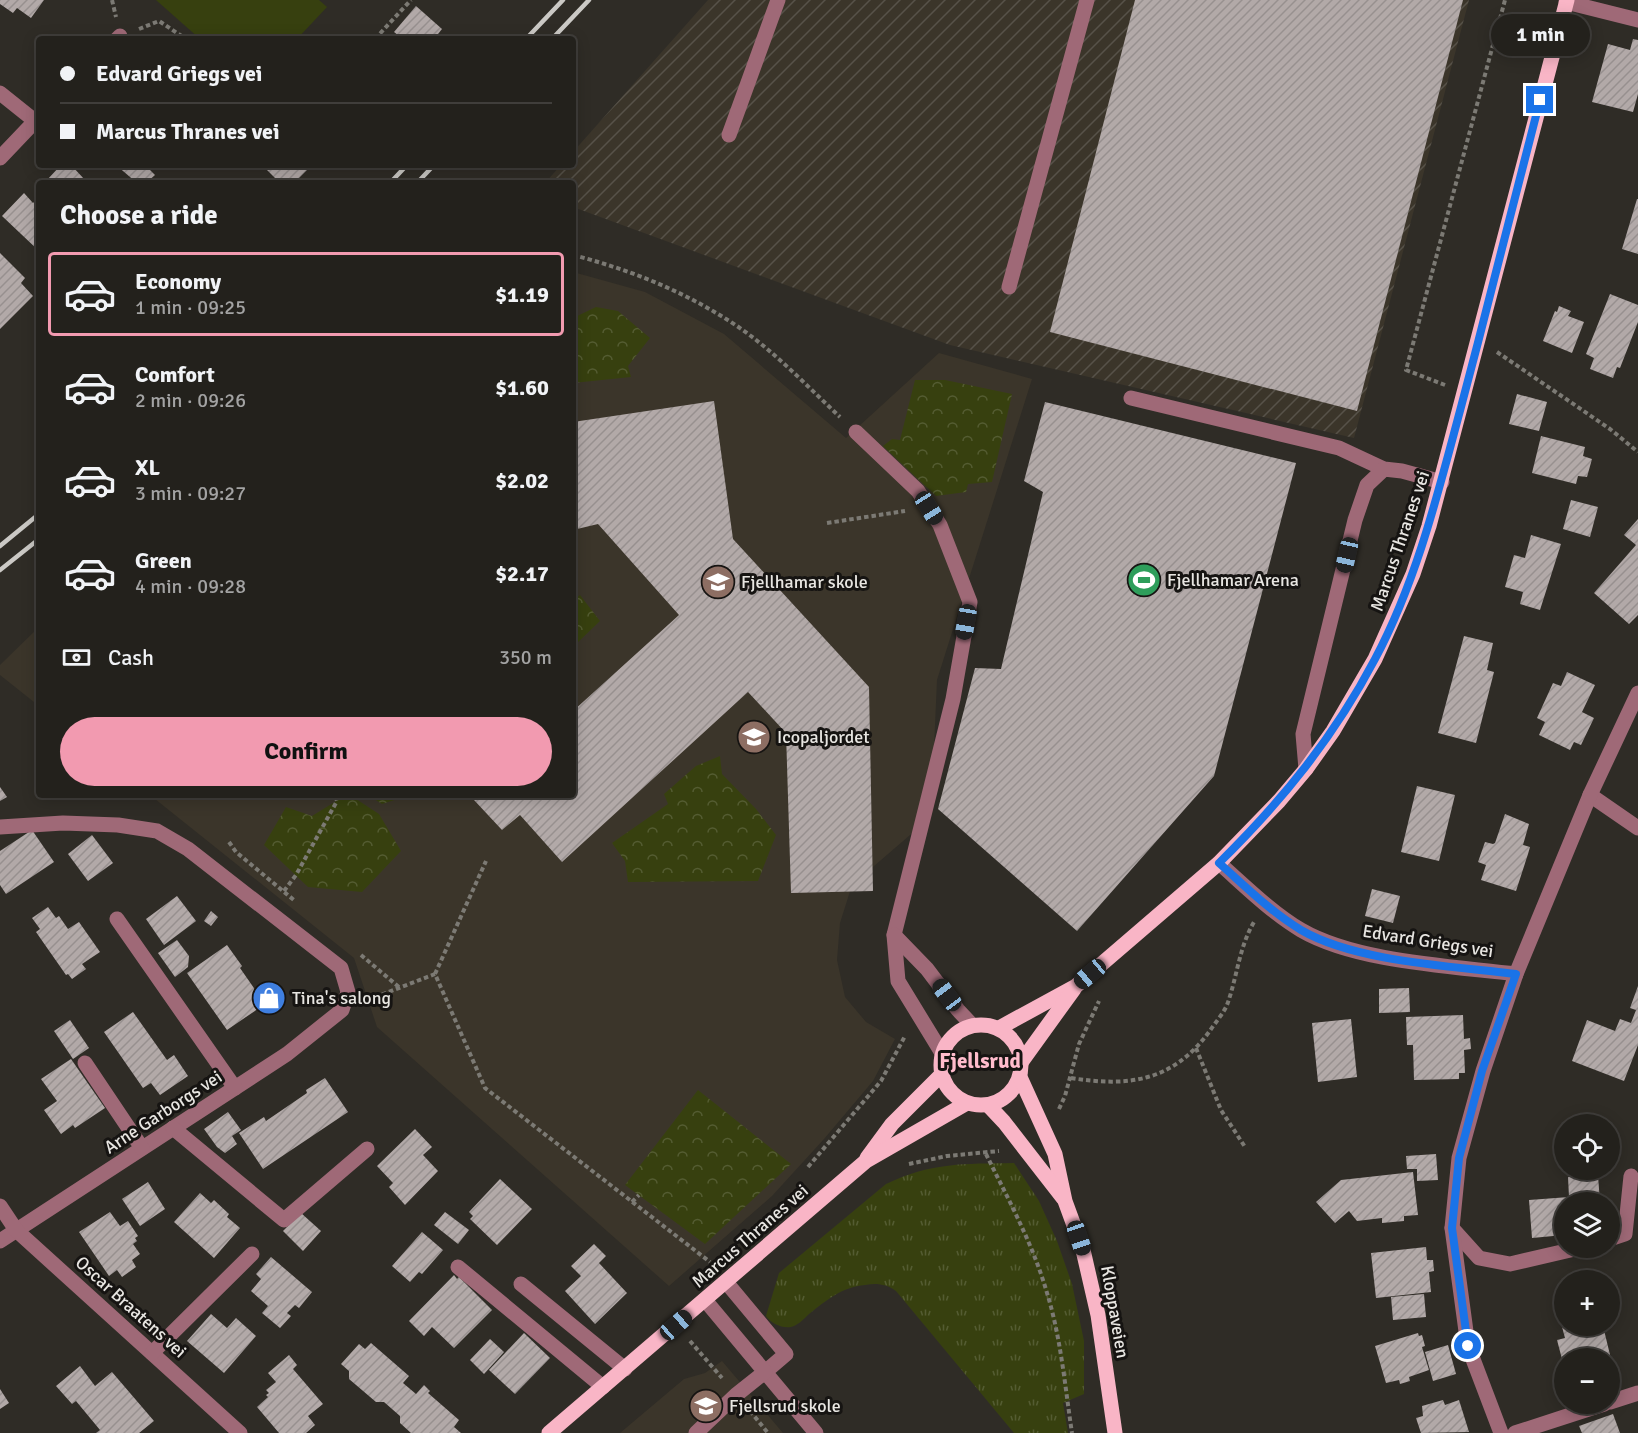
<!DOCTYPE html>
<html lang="en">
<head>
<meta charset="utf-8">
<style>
	:root { --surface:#23211c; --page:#2b2925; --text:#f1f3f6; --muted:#a3a3a3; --line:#403e3b; --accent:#f29ab0 }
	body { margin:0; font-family:Signika,sans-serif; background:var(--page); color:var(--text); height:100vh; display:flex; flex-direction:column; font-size:22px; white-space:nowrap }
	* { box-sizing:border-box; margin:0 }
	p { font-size:20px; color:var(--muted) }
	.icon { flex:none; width:33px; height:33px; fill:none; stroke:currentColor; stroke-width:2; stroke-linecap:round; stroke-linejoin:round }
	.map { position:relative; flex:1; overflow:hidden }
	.details { position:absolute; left:36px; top:180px; width:540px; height:618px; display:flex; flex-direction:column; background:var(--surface); border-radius:6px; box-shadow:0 3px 15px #0003,0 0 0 2px var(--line) }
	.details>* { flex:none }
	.hud { position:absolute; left:36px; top:36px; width:540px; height:132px; border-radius:6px; box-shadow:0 3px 15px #0003,0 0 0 2px var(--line); display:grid; align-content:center; height:132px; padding:0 24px; background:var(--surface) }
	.tools { position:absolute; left:1554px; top:1114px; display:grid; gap:12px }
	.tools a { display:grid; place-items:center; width:66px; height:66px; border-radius:50%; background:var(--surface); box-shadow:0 3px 15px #0003,0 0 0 2px var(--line); font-size:30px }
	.end { position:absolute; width:27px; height:27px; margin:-14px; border:8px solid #1a73e8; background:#fff; box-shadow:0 0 0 3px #fff }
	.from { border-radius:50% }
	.bubble { position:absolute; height:42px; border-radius:21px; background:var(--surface); box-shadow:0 3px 15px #0003,0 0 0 2px var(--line); font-size:20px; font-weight:800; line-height:42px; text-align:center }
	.car { position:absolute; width:18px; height:36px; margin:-18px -9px; border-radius:8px; box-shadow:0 0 4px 2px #0007; background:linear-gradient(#222 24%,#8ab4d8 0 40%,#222 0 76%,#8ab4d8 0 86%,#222 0) }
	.hud b { display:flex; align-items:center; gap:21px; height:57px; font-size:22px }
	.hud b+b { border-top:2px solid var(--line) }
	.hud i { width:15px; height:15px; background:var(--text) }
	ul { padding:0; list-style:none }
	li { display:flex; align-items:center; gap:18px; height:84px; margin:0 12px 9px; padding:0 12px; border:3px solid transparent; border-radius:6px }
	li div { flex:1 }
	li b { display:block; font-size:22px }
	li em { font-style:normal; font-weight:800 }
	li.selected { border-color:var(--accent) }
	li>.icon { width:54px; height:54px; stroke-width:1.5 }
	h2 { padding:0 24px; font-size:27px; line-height:72px }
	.pay { display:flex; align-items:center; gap:15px; height:66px; padding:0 24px; font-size:22px }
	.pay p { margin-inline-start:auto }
	.button { display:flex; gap:12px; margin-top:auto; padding:12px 24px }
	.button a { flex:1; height:69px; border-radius:36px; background:var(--accent); color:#111; font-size:24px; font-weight:800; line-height:69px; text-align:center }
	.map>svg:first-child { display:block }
	.built { fill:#3b352a }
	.industrial { fill:url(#industrial-furrows) }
	.grass { fill:url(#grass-tufts) }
	.park { fill:url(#park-crowns) }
	.pitch { fill:#37400f }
	.building { fill:url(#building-hatch) }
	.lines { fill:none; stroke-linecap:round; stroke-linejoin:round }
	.path { stroke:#7c7a74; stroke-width:4; stroke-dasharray:4.5 3; stroke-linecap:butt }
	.minor { stroke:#9f6977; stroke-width:15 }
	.major { stroke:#f9b5c6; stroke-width:15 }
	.rail { stroke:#cbc9c5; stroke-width:4.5 }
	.route { stroke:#1a73e8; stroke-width:8 }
	.labels { text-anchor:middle; stroke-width:6; stroke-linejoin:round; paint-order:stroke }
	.street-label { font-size:18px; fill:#e8e6e2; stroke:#161412 }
	.poi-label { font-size:18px; fill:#e8e6e2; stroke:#161412; text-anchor:start }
	.quarter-label { font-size:21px; font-weight:bold; fill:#ffbccc; stroke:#161412 }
</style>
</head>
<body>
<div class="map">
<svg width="1638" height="1433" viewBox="0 0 1638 1433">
	<defs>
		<pattern id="industrial-furrows" width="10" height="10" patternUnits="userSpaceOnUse" patternTransform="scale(1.5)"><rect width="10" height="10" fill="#3b352a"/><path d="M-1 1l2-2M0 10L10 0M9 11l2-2" fill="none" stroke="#575249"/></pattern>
		<pattern id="grass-tufts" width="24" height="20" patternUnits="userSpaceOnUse" patternTransform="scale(1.5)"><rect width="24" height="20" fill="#37400f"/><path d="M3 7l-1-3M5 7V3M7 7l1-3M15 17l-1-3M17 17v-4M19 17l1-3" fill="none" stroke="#545c32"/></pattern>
		<pattern id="park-crowns" width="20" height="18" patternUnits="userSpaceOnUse" patternTransform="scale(1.5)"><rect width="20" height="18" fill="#37400f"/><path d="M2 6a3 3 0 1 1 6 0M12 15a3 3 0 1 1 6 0" fill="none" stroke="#545c32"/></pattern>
		<pattern id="building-hatch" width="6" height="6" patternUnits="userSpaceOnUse" patternTransform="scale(1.5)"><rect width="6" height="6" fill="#b2a9a8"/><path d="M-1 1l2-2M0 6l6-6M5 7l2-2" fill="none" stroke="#97908f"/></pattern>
	</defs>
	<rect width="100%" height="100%" fill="#2f2c26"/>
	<!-- built -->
	<g class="built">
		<polygon points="573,272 645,292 724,334 846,438 939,353 1032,379 937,680 931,817 852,885 840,923 837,960 845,997 866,1022 895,1039 873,1081 824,1139 772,1196 669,1286 377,1027 354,958 150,795 573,795"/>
		<polygon points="39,627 39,706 0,675 0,665"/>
		<polygon points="722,1361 783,1433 620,1433 684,1379 705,1373"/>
	</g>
	<!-- industrial -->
	<polygon class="industrial" points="708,0 1469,0 1354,438 950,345 573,207 573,183 545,183 561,165 573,165 573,152"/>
	<!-- grass -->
	<path class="grass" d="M1014,1163L1039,1201L1057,1241L1072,1284L1084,1341V1394L1063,1403L1068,1433H1014L896,1291C886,1284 877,1283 865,1285C842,1287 827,1300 809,1314C805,1318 799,1324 794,1326C785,1330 771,1324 766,1316L779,1273L886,1184C932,1162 964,1164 1014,1163Z"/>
	<!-- park -->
	<g class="park">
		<polygon points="596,307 618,311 650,338 628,366 631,377 573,383 573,318"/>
		<polygon points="915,380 945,380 1012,394 992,482 968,484 966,492 936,496 883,446 892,439 900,440"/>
		<polygon points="580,595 600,621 573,647 573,600"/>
		<polygon points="720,756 722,774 756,809 776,835 758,881 628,882 625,861 612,843 668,804 664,794 696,766"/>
		<polygon points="346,795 350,795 379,814 401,851 362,892 308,887 264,845 286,807 312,816"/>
		<polygon points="368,795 410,795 382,804"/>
		<polygon points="698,1090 791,1164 705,1244 625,1185"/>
	</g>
	<!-- pitch -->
	<polygon class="pitch" points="156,0 319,0 327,7 297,39 200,39"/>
	<!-- building -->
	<g class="building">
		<polygon points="0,0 44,0 31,18 17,8 13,13 0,4"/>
		<polygon points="1135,0 1463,0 1357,411 1050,332"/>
		<polygon points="416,6 442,29 434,39 403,39 394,32"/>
		<polygon points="1633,39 1638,40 1638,94 1633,112 1592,102 1608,44 1630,50"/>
		<polygon points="61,165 71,165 86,181 84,183 48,183 46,181"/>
		<polygon points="116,165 145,165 155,175 146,183 137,183"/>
		<polygon points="262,165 312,165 294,183 280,183"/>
		<polygon points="24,193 33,203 39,197 39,251 2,216"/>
		<polygon points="1637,199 1638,199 1638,254 1622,249"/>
		<polygon points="0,253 25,278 21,283 33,296 0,329"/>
		<polygon points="1610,294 1638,305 1638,322 1620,368 1617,367 1613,378 1590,369 1594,358 1586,354"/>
		<polygon points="1559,306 1571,311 1568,316 1584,322 1572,353 1543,341 1555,311 1557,312"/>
		<polygon points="1517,394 1547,402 1539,431 1509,424"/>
		<polygon points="714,401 733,539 869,687 873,891 791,893 786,733 748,692 562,862 520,815 502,830 474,800 479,795 573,795 573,711 679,615 598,524 573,530 573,422"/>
		<polygon points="1045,402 1296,463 1214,776 1077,931 938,809 975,668 1001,669 1043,492 1024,481"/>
		<polygon points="1541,436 1585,447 1583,456 1592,459 1587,477 1578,476 1576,484 1532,473"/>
		<polygon points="1571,500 1598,507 1590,537 1563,529"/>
		<polygon points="1638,519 1638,615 1629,624 1594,593 1636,545 1624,535"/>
		<polygon points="1531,535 1561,544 1540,610 1520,604 1523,592 1505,587 1514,555 1525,558"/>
		<polygon points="1464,636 1493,643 1487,670 1494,672 1476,743 1438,733"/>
		<polygon points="1567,672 1595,685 1582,712 1594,718 1581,745 1574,742 1570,750 1539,735 1545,722 1537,718 1553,683 1561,686"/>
		<polygon points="1417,786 1455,795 1439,861 1401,852"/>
		<polygon points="0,787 7,797 0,801"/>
		<polygon points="1505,814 1529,824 1523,845 1530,847 1528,854 1516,891 1481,880 1486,865 1478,862 1485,842 1493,844 1495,843"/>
		<polygon points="32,830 54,862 6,894 0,885 0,851"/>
		<polygon points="92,835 113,863 88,881 68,854"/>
		<polygon points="1372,889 1400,896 1393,923 1365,916"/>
		<polygon points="177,896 196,921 164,945 146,919"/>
		<polygon points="48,907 56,918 59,916 68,929 79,922 100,952 82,964 86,969 72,979 68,974 66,975 36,932 40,929 32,918"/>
		<polygon points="211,911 218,917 211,926 204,921"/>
		<polygon points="177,940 189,956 188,967 175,977 158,953"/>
		<polygon points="227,945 242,966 240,968 265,1004 227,1030 187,973"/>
		<polygon points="1638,986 1638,1045 1624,1081 1572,1061 1587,1020 1615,1031 1620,1019 1631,1023 1636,1010 1630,1008"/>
		<polygon points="1409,988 1410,1012 1379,1013 1379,989"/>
		<polygon points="133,1012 167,1060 174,1055 188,1076 160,1095 151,1083 143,1088 104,1032"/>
		<polygon points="1463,1015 1464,1039 1470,1038 1471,1049 1464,1050 1465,1073 1459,1073 1459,1079 1414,1080 1413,1045 1407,1045 1406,1017"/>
		<polygon points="1351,1019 1357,1077 1318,1082 1312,1023"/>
		<polygon points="70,1020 89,1048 73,1059 54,1031"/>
		<polygon points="71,1059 105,1108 75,1128 73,1125 61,1134 44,1110 57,1101 41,1079"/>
		<polygon points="325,1078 348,1112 263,1169 239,1133 264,1117 266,1121 307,1093 306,1090"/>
		<polygon points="228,1112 241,1130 232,1136 237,1144 225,1153 217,1147 204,1129"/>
		<polygon points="415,1129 432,1147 423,1155 438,1171 405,1205 389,1187 393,1183 377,1166"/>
		<polygon points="1436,1154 1438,1180 1417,1181 1417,1169 1407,1169 1406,1156"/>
		<polygon points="1413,1172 1418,1215 1404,1216 1404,1221 1382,1223 1382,1218 1357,1221 1349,1211 1335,1223 1316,1202 1341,1180"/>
		<polygon points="1598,1175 1600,1203 1564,1203 1564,1235 1532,1238 1529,1200 1569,1197 1568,1177"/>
		<polygon points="500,1179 532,1209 497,1245 470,1219 473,1216 469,1212"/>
		<polygon points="148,1182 165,1209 140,1226 122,1199"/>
		<polygon points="200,1193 211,1203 214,1200 229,1214 227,1217 240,1228 214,1258 174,1222"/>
		<polygon points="110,1212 120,1226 128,1221 138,1236 135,1238 137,1241 133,1244 140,1254 132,1260 136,1267 122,1277 117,1270 109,1276 79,1232"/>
		<polygon points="445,1212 469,1230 458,1244 434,1225"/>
		<polygon points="301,1213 321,1231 303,1251 283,1231"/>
		<polygon points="422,1232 443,1250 422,1274 419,1272 410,1282 392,1266"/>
		<polygon points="594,1244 606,1256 599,1263 627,1293 595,1324 565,1291 581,1276 571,1266"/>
		<polygon points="1426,1247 1427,1260 1433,1260 1434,1271 1429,1272 1431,1292 1376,1298 1371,1253"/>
		<polygon points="271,1257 312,1292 299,1308 295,1305 287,1313 291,1316 280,1328 262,1313 268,1306 251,1291 261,1279 256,1274"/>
		<polygon points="454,1275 457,1279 459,1277 492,1310 454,1348 432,1327 424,1336 409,1321"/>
		<polygon points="1424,1294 1426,1317 1393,1320 1391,1297"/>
		<polygon points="1564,1311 1564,1326 1596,1326 1597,1332 1604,1330 1611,1359 1570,1359 1569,1357 1562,1359 1557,1340 1565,1338 1558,1312"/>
		<polygon points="211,1314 227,1328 236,1318 256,1336 224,1373 187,1341"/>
		<polygon points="524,1333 550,1358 515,1394 489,1370"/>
		<polygon points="1418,1333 1419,1336 1422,1335 1425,1346 1422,1347 1429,1370 1409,1377 1410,1381 1400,1384 1399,1380 1386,1383 1375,1346"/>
		<polygon points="490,1339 504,1352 484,1374 470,1360"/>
		<polygon points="371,1343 409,1376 403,1383 416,1394 424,1385 430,1391 428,1393 459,1420 454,1427 461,1433 411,1433 400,1423 400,1416 384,1402 376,1402 349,1379 349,1371 341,1364 359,1344 365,1349"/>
		<polygon points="1448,1345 1456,1374 1433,1381 1425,1352"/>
		<polygon points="289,1355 297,1365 293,1369 323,1404 308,1416 315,1425 306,1433 279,1433 257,1407 268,1397 266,1395 269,1393 266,1390 276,1382 268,1373"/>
		<polygon points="80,1366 95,1386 112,1372 154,1421 139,1433 96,1433 100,1430 76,1401 72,1404 56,1386"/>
		<polygon points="0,1389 9,1403 0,1409"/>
		<polygon points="1443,1400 1445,1405 1459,1400 1469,1432 1421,1433 1416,1418 1423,1416 1422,1406"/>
		<polygon points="1613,1414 1620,1433 1582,1433 1579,1426"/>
	</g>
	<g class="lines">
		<!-- path -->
		<g class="path">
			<polyline points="112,0 116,17"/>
			<polyline points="139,29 159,21 186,39"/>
			<polyline points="375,39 411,0"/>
			<path d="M573,255C631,270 686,292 737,326C774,351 807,386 840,417"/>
			<polyline points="1497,352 1610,429 1638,452"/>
			<polyline points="1445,385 1406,370 1505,0"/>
			<polyline points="827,523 905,511"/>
			<polyline points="229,842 236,852 295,901"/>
			<polyline points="284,891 296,875 337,801 335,795"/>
			<polyline points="361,955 400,988"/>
			<polyline points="435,974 486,861"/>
			<polyline points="368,1000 435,974 485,1088 710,1262"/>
			<polyline points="1196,1048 1221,1110 1245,1147"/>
			<path d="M1071,1078C1128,1087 1172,1082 1209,1032C1215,1023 1223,1014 1227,1005C1237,978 1239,947 1254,922"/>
			<polyline points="1059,1109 1065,1096 1079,1044 1099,1001"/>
			<path d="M986,1154C1008,1199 1033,1244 1047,1293C1061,1338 1065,1387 1072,1433"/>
			<polyline points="909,1164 947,1156 999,1151"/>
			<polyline points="808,1167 881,1081 905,1036"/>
			<polyline points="632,1202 639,1195"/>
			<polyline points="690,1341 722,1378"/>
			<polyline points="750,1411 768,1433"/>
		</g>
		<!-- minor -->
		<g class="minor">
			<polyline points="1566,2 1638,20"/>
			<polyline points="117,39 120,36"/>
			<polyline points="0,93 35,121"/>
			<polyline points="729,135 778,0"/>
			<polyline points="0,158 39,117"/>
			<polyline points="1009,287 1087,0"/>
			<polyline points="1131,398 1339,448 1384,469 1402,471 1442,482"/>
			<polyline points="856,432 918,491 940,525 970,602 953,699 894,935 898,981 942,1053"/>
			<polyline points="1306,769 1303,734 1355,520 1367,485 1384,469"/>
			<polyline points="1590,795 1638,828"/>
			<polyline points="0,827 63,823 118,825 157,831 188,849 341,968 348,992 342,1010 287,1054 0,1241"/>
			<path d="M1219,863C1245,886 1271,912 1301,930C1356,962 1451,966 1516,974"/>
			<polyline points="117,919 235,1088"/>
			<polyline points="894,935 927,969 958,1010 972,1025"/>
			<polyline points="85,1063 142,1148"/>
			<polyline points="173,1128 284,1220 367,1149"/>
			<polyline points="0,1206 16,1230 240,1433"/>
			<polyline points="1452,1228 1479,1258 1510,1264 1579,1248"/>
			<polyline points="1610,1239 1625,1234 1631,1176"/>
			<polyline points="458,1267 603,1387"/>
			<polyline points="726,1282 786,1354 765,1372 816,1433"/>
			<polyline points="521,1284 625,1369"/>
			<polyline points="152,1353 252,1254"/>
			<polyline points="1610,1402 1638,1393"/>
			<polyline points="696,1433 736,1395 765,1372 705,1300"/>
			<polyline points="1501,1433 1468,1346 1452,1228 1459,1158 1483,1071 1516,974 1590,795 1638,693"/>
			<polyline points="1515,1433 1604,1404"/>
		</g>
		<!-- major -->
		<g class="major">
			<circle cx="981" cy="1065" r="40"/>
			<polyline points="999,1028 1076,986 1219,863 1279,801 1306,769 1333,731 1375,659 1413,574 1429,526 1567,0"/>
			<polyline points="1022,1061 1074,989"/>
			<polyline points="1020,1077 1055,1154 1065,1201 1083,1250 1098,1315 1115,1433"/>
			<polyline points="988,1105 1004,1122 1063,1198"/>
			<polyline points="867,1158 892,1124 942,1074"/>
			<polyline points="549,1433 866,1161 967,1103"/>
		</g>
		<!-- rail -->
		<g class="rail">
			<polyline points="526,39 563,0"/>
			<polyline points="552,39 589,0"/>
			<polyline points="390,183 407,165"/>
			<polyline points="417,183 434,165"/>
			<polyline points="0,546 39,514"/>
			<polyline points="0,570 39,539"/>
		</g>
	</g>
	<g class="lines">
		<!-- route -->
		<path class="route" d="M1468,1346L1452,1228L1459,1158L1482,1071L1516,974C1452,966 1356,962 1301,930C1271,912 1245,886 1219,863C1282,801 1334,737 1375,659C1417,580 1438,493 1461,407C1488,305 1514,203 1540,100"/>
	</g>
	<!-- icons -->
	<defs>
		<symbol id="stadium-disc" viewBox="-11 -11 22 22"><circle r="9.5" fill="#2e9e5b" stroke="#161412"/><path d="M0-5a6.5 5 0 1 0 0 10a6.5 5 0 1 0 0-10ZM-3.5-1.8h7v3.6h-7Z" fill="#fff"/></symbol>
		<symbol id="school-disc" viewBox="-11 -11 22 22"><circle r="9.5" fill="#8d6e63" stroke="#161412"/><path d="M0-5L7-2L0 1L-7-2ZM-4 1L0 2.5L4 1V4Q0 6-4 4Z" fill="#fff"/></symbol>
		<symbol id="shop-disc" viewBox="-11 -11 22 22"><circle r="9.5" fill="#3f7fe0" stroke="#161412"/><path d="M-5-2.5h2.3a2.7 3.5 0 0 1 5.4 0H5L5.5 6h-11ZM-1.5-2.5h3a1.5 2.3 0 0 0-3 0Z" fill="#fff"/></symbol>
	</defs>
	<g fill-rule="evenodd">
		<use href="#stadium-disc" x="1125" y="561" width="38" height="38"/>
		<use href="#school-disc" x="699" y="563" width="38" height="38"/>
		<use href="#school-disc" x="735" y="718" width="38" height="38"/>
		<use href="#shop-disc" x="250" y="979" width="38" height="38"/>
		<use href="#school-disc" x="687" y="1387" width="38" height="38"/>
	</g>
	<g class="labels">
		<!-- street labels -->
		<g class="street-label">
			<text transform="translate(1400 541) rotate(-71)" y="6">Marcus Thranes vei</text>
			<text transform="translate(1428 941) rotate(9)" y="6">Edvard Griegs vei</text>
			<text transform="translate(163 1112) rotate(-33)" y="6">Arne Garborgs vei</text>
			<text transform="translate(750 1236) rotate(-41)" y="6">Marcus Thranes vei</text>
			<text transform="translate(131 1307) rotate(42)" y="6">Oscar Braatens vei</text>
			<text transform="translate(1115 1312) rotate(80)" y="6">Kloppaveien</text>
		</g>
		<!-- poi labels -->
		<g class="poi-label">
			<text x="1167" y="586">Fjellhamar Arena</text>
			<text x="741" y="588">Fjellhamar skole</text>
			<text x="777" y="743">Icopaljordet</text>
			<text x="292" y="1004">Tina's salong</text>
			<text x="729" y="1412">Fjellsrud skole</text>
		</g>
		<!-- quarter labels -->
		<g class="quarter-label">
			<text x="980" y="1068">Fjellsrud</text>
		</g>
	</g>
</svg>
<div class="tools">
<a><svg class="icon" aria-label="locate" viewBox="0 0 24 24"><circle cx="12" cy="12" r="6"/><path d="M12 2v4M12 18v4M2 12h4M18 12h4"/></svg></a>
<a><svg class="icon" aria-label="layers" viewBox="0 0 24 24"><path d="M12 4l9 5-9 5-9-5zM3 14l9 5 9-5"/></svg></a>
<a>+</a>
<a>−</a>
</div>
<i class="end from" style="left:1468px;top:1346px"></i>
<i class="end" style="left:1540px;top:100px"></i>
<div class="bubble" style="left:1491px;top:14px;width:99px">1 min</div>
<i class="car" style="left:929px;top:508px;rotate:148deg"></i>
<i class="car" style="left:1347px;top:555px;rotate:193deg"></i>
<i class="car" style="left:966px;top:622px;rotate:190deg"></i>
<i class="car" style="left:1090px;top:974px;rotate:230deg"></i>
<i class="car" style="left:947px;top:995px;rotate:323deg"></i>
<i class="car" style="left:1079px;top:1238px;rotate:161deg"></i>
<i class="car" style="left:676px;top:1325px;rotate:49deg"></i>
<div class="hud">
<b><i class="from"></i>Edvard Griegs vei</b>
<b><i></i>Marcus Thranes vei</b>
</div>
<section class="details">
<h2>Choose a ride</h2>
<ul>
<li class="selected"><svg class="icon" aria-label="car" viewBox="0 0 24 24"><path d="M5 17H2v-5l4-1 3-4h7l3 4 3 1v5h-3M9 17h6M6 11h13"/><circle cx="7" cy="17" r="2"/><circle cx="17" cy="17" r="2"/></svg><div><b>Economy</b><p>1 min · 09:25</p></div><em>$1.19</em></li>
<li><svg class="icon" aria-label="car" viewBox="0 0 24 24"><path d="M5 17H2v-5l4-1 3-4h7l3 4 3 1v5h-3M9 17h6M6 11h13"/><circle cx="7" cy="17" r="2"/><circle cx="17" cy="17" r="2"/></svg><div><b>Comfort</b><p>2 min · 09:26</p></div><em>$1.60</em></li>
<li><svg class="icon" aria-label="car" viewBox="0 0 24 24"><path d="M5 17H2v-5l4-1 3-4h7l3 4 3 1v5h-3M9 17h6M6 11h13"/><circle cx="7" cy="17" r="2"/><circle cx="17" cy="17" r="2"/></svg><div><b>XL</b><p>3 min · 09:27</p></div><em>$2.02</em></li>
<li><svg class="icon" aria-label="car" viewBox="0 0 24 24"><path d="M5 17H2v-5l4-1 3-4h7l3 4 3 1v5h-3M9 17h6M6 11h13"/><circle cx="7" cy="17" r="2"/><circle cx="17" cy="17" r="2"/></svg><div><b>Green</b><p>4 min · 09:28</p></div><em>$2.17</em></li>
</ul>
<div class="pay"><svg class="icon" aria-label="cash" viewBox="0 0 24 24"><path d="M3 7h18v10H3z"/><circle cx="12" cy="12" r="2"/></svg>Cash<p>350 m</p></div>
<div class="button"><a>Confirm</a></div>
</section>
</div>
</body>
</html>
